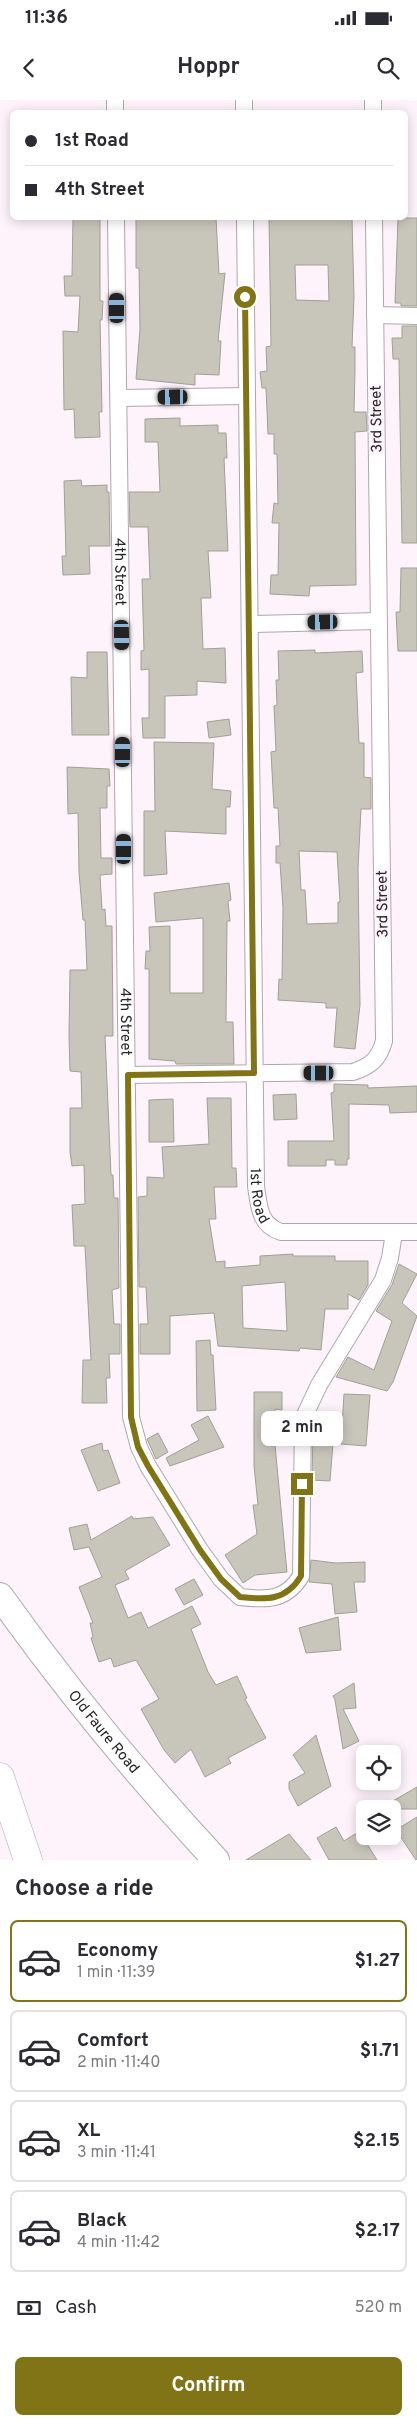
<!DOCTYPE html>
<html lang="en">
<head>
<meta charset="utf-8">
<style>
	:root { --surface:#fff; --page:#f2f2f3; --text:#2b2b33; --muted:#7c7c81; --line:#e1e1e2; --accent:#807417 }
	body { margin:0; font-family:Overpass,sans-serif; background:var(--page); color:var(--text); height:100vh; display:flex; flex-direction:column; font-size:19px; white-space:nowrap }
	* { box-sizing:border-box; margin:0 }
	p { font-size:16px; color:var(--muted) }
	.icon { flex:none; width:28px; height:28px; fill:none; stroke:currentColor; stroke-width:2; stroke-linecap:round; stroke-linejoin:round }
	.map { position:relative; height:1760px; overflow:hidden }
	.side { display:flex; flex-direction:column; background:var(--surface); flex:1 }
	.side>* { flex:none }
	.top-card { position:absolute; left:10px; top:10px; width:398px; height:110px; border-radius:8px; box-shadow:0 2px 12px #0003; display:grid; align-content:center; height:110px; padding:0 15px; background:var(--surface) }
	.controls { position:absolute; left:356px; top:1645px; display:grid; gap:10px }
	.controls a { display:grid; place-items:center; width:45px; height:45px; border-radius:8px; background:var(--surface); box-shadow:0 2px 12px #0003; font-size:25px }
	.end { position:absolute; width:22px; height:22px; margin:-11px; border:6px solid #807417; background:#fff; box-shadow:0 0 0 2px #fff }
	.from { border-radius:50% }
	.bubble { position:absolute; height:35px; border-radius:8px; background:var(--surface); box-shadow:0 2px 12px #0003; font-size:16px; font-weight:700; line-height:35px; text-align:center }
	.car { position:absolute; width:15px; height:30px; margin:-15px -8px; border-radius:6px; box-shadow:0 0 4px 1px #0007; background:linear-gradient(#222 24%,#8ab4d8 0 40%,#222 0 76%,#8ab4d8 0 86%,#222 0) }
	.top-card b { display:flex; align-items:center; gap:18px; height:48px; font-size:19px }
	.top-card b+b { border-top:1px solid var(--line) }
	.top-card i { width:12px; height:12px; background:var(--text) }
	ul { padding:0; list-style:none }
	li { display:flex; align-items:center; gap:15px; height:82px; margin:0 10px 8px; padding:0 5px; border:2px solid var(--line); border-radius:8px }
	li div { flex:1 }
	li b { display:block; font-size:19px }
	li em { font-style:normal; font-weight:700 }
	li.current { border-color:var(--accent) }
	li>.icon { width:45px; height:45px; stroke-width:1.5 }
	h2 { padding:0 15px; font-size:22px; line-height:60px }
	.pay { display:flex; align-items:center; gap:12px; height:55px; padding:0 15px; font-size:19px }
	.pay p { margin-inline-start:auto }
	.button { display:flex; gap:10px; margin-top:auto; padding:10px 15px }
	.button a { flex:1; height:58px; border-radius:8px; background:var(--accent); color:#fff; font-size:20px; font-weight:700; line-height:58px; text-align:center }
	.status { display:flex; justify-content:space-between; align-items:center; height:35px; padding:0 25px; background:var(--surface); direction:ltr }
	.status svg { height:14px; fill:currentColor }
	header { display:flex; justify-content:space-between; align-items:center; height:65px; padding:0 15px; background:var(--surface); font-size:22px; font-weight:700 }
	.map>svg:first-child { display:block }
	.building { fill:#c8c6bb; stroke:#a1a094; fill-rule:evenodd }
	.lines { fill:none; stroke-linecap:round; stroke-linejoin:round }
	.street-casing { stroke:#b0a6ae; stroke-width:18 }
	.primary-casing { stroke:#b0a6ae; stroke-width:28 }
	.highway-casing { stroke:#b0a6ae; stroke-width:29 }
	.street { stroke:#fff; stroke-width:16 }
	.primary { stroke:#fff; stroke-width:26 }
	.highway { stroke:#fff; stroke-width:28 }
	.route { stroke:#807417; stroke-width:6 }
	.labels { text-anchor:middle; stroke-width:4; stroke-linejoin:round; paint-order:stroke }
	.street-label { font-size:15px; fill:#282427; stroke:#fef3fb }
</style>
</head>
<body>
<div class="status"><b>11:36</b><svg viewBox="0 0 49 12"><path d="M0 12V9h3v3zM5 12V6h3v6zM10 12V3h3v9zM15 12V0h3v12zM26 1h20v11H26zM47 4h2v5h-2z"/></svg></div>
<header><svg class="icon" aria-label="back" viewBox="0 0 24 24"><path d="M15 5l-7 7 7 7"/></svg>Hoppr<svg class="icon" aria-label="search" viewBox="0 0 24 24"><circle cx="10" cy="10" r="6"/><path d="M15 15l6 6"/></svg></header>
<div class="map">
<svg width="417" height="1760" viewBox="0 0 417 1760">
	<rect width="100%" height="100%" fill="#fef3fb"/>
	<!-- building -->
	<g class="building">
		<polygon points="73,118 100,118 100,201 103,201 102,220 100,220 102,312 99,312 100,337 75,338 74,309 64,310 63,231 78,232 80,196 65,196 64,176 72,176"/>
		<polygon points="136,118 216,118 219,174 225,173 218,241 221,241 219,275 195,274 195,285 136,279 140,229 139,168 136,168"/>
		<path d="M269,118H352L354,197L352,247H355V270L354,312H366L367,331L355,332L356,485L310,486L309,496L270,494L271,475H278L279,423H272L274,403L278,404L277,354H274V334H268L266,288H262L260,272L267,271L266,247L271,246ZM295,165H328L329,201L296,200Z"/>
		<polygon points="398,118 417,118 417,206 401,206 401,203 395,203"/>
		<polygon points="402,226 417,226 417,443 402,443 399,259 393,259 392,238 402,238"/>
		<polygon points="180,318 180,326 218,325 218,333 226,333 227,358 224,358 228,451 208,451 211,498 201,498 203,549 225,548 226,583 197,581 197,595 165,596 165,638 143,638 142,618 149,618 149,569 141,570 141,551 144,550 142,479 150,479 148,427 130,427 129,392 160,392 158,342 145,342 145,319"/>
		<polygon points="81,380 82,386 107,385 107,392 109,392 110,446 89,446 90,474 63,475 62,456 66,456 64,381"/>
		<polygon points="401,468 417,468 417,551 398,551 396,512 400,512"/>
		<path d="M315,550V553L362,551L363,572L356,573L359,643H364V677L371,678V709H361L358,768L360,905L355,949L334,947L337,908H326V903L278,900L279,879L282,880L283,808L280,763H276V746H280L278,708H274L271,652L276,651L274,606L277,605L276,580H279L278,551ZM299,751L337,752L340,802H338V823L307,824L305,790H301Z"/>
		<polygon points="87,552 107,552 109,635 72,635 71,577 87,578"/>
		<polygon points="229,619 231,635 209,638 207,622"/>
		<polygon points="154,642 214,643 212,689 231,691 230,707 226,707 226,734 165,731 167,774 144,776 144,711 155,711"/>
		<polygon points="67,667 109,669 110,686 107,686 107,708 100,708 101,758 112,758 112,774 100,775 102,810 105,809 106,826 112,826 113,936 105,936 111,1075 113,1075 114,1098 118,1098 119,1188 112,1190 114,1224 120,1224 120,1254 109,1254 110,1278 106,1278 107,1303 82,1303 83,1260 91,1260 85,1146 74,1146 72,1105 85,1104 84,1065 72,1066 70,1052 70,1008 82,1008 81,972 70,971 69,936 70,870 87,870 85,820 83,820 79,772 78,713 68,714"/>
		<polygon points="229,783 231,800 228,801 230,821 227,821 226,922 233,922 234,964 176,964 175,961 149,959 149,869 145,869 146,851 150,851 149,827 170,826 170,893 203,893 203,818 156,822 154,793"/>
		<polygon points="334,984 368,985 368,988 417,986 417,1012 390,1013 389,1005 349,1004 349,1059 347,1059 347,1065 335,1065 335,1060 326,1060 326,1066 288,1066 288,1041 334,1041 331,993 334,992"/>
		<polygon points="296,994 297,1019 274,1020 273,995"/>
		<path d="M207,998H231L232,1068H236L237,1087H214L216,1119H209L216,1162L225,1161V1168L260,1165V1156L293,1154V1156H335V1161H368V1185L359,1200L348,1194V1209H325L321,1250L300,1248L299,1251L218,1246L214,1213L170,1216V1254H140V1224H148L146,1187H139L138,1097L147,1096V1077L164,1078L162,1047L209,1044ZM285,1182L287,1231L243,1228L242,1186Z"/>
		<polygon points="173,999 174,1042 149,1042 149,1000"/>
		<polygon points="399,1164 417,1174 402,1203 417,1216 393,1282 387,1291 336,1277 348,1257 374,1270 392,1221 376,1211 392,1185"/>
		<polygon points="210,1240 211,1255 213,1255 216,1310 197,1311 196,1241"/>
		<polygon points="254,1292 282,1292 282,1310 275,1309 275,1345 287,1472 255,1475 243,1483 225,1455 257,1434 253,1405 258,1405 254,1366"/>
		<polygon points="344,1294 370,1295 366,1346 341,1344"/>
		<polygon points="208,1316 224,1347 170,1366 166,1358 199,1340 191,1325"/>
		<polygon points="313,1329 334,1330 330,1381 312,1380"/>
		<polygon points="158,1333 168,1352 156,1359 147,1339"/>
		<polygon points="102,1343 103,1351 108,1350 120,1383 98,1391 81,1350"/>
		<polygon points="132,1416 133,1419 153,1417 170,1445 125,1471 129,1479 115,1485 128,1518 141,1512 148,1528 192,1506 201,1524 191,1529 208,1572 216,1585 237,1576 247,1598 245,1599 266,1638 228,1658 231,1663 205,1677 191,1649 175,1663 164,1650 141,1609 159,1599 136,1560 114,1567 111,1558 99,1562 91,1538 93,1537 90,1523 93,1523 79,1487 102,1477 89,1447 74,1450 69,1428 87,1424 91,1440"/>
		<polygon points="311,1460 336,1463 365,1462 365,1482 354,1482 357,1512 335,1514 332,1484 309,1482"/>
		<polygon points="194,1479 203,1495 184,1505 175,1489"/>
		<polygon points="338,1517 341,1550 306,1553 299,1528"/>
		<polygon points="354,1583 356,1608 343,1609 359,1641 343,1649 335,1600 333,1596"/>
		<polygon points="316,1635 331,1686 298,1706 289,1689 289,1682 305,1673 293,1655"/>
		<polygon points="417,1687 417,1709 379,1709"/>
		<polygon points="417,1717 417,1760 416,1760 396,1730"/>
		<polygon points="336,1727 344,1741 355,1734 361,1734 377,1760 329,1760 317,1738"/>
		<polygon points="289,1734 311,1760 246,1760"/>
	</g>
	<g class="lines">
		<defs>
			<g id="street">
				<polyline points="115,0 115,12"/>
				<polyline points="244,0 244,12"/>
				<polyline points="373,0 373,12"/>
				<path id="s1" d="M116,118L131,1317L139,1347L148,1366L200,1450L221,1479L240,1497C266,1500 286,1501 301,1476L303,1319L319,1285L383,1180L390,1158L394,1133"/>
				<path id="s2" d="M245,118L256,1086C259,1106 259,1125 281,1132H417"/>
				<polyline points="375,215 417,216"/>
				<polyline points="119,298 246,296"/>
				<polyline points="250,524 378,521"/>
				<path d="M128,975L353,972C371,966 379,959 384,941L374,118"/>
			</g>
			<g id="primary">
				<path id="s3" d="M0,1496C66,1589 138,1676 216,1760"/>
			</g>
			<polyline id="highway" points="0,1677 28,1760"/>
		</defs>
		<!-- street casing -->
		<use href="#street" class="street-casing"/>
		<!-- primary casing -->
		<use href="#primary" class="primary-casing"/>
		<!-- highway casing -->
		<use href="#highway" class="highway-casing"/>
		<!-- street -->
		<use href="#street" class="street"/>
		<!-- primary -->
		<use href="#primary" class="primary"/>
		<!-- highway -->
		<use href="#highway" class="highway"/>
	</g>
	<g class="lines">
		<!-- route -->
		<path class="route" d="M245,197L254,973L128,975L131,1317L138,1347L148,1366L200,1450L221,1479L240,1497C266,1500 286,1501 301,1476L302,1384"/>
	</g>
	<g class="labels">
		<!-- street labels -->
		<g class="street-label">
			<text transform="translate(376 319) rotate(-91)" y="5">3rd Street</text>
			<text dy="5" stroke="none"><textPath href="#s1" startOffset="354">4th Street</textPath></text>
			<text transform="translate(382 804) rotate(-91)" y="5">3rd Street</text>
			<text dy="5" stroke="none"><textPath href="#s1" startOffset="804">4th Street</textPath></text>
			<text dy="5" stroke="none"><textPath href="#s2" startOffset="978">1st Road</textPath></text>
			<text dy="5" stroke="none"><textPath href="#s3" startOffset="171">Old Faure Road</textPath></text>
		</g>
	</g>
</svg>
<div class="controls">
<a><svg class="icon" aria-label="locate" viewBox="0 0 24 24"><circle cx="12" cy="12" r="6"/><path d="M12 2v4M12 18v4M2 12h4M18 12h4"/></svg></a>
<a><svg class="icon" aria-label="layers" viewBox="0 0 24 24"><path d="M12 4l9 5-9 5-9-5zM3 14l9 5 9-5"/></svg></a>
</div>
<i class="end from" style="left:245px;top:197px"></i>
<i class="end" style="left:302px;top:1384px"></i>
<div class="bubble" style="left:261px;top:1311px;width:82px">2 min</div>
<i class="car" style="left:117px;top:208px;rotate:0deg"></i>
<i class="car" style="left:173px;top:297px;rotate:269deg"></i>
<i class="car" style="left:323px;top:522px;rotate:269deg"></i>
<i class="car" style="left:122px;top:535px;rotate:179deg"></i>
<i class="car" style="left:123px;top:652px;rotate:0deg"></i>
<i class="car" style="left:124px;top:749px;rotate:0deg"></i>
<i class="car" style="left:319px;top:973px;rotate:270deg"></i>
<div class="top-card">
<b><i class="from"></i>1st Road</b>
<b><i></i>4th Street</b>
</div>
</div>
<section class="side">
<h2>Choose a ride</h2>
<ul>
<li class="current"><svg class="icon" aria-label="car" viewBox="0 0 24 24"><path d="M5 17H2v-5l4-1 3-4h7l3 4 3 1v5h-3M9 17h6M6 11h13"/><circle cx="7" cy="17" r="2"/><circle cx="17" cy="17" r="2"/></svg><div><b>Economy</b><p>1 min · 11:39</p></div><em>$1.27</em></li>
<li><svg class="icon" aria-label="car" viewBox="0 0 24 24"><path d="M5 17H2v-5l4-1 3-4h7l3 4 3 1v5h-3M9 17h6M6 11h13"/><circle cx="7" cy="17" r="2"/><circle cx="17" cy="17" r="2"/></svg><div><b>Comfort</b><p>2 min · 11:40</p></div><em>$1.71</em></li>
<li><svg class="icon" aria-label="car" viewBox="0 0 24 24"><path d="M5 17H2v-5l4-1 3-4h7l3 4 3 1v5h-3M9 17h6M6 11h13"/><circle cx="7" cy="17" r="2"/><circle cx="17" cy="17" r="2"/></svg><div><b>XL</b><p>3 min · 11:41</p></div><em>$2.15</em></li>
<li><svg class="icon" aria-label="car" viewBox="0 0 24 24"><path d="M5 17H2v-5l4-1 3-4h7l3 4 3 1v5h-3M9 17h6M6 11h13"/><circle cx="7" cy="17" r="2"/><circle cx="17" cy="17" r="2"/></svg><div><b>Black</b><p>4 min · 11:42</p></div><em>$2.17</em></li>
</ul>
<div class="pay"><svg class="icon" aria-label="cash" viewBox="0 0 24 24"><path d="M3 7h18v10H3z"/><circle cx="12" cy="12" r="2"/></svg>Cash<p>520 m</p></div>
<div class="button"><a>Confirm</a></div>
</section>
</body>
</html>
